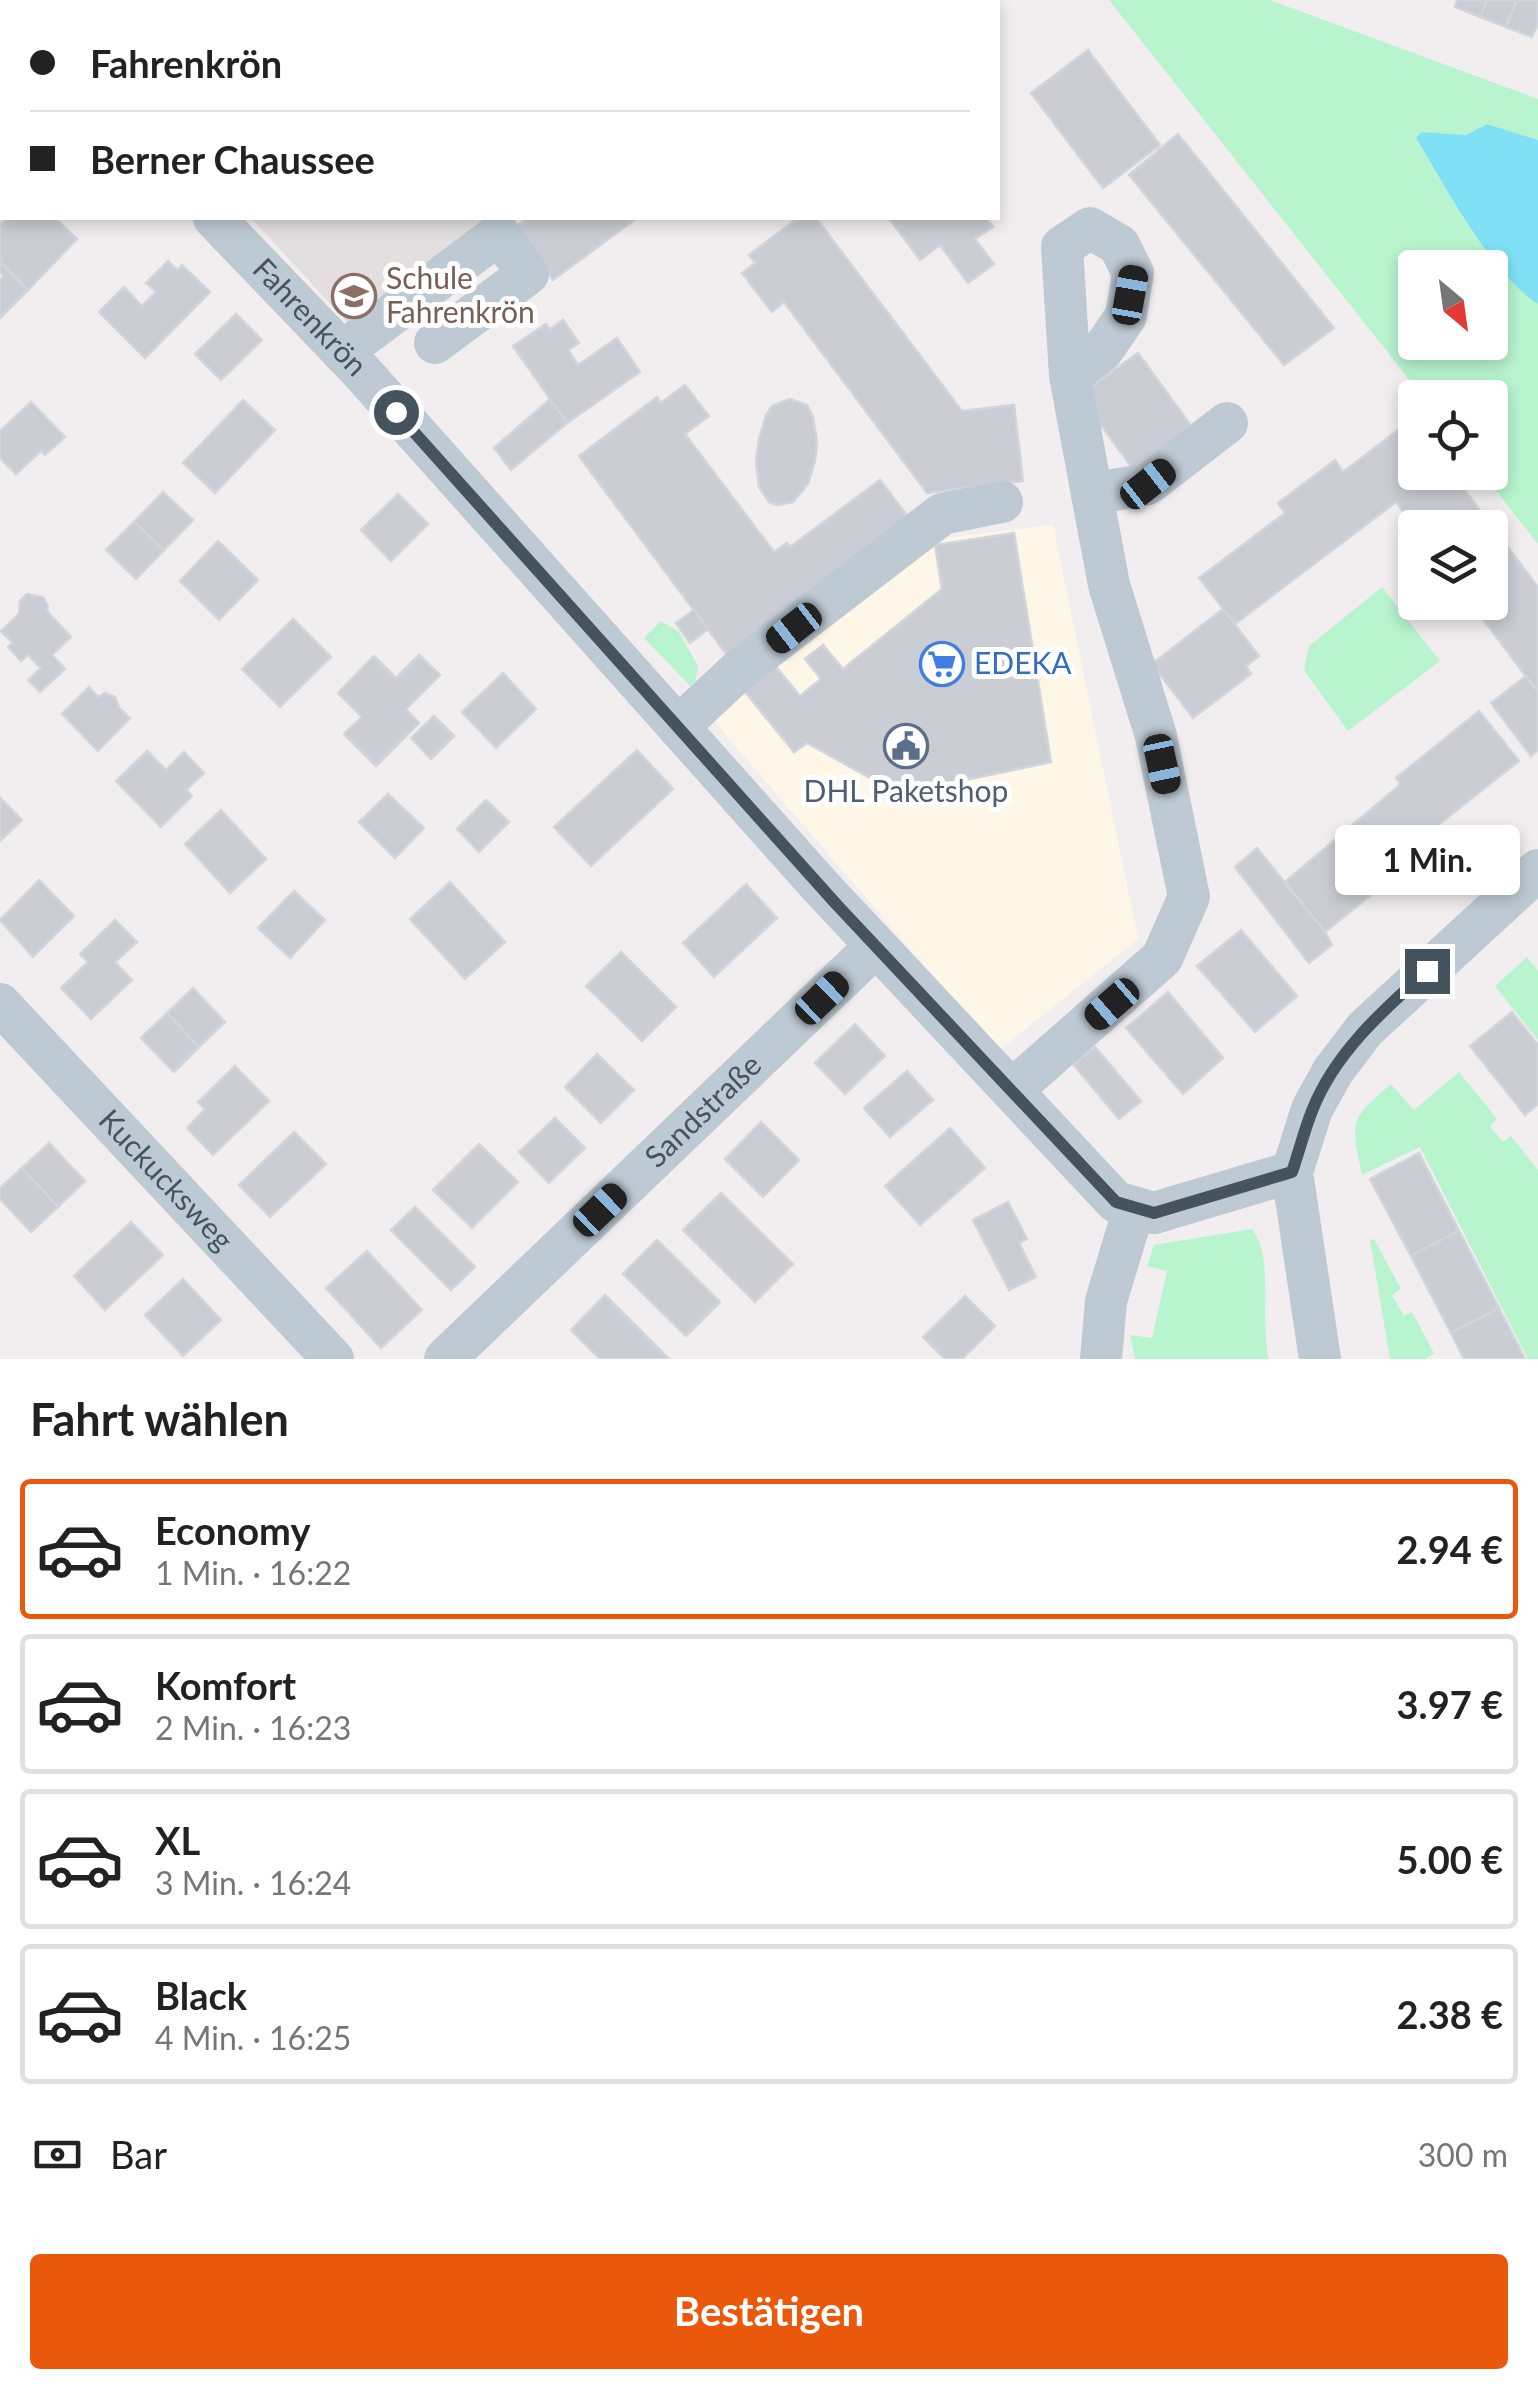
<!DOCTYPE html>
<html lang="de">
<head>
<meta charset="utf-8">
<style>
	:root { --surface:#fff; --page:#f6f6f6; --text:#222; --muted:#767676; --line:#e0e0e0; --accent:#ea580c }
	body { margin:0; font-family:Lato,sans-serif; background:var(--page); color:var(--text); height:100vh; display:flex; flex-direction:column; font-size:38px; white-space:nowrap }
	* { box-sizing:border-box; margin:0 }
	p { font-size:32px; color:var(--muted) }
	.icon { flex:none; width:55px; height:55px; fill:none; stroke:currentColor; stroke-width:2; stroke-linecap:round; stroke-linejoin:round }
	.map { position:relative; height:1359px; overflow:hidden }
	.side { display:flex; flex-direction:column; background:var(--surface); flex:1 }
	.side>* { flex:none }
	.top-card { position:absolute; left:0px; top:0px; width:1000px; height:220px; box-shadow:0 5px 15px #0003; display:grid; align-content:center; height:220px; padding:0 30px; background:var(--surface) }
	.needle { width:65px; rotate:151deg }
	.buttons { position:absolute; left:1398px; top:250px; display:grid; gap:20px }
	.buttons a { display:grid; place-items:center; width:110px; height:110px; border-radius:10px; background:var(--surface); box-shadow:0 5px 15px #0003; font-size:50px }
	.end { position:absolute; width:45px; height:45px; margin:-22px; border:12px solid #45535f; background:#fff; box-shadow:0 0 0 5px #fff }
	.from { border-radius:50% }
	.bubble { position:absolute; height:70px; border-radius:10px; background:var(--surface); box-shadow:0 5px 15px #0003; font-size:32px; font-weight:700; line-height:70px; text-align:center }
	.car { position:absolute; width:30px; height:60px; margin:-30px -15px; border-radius:12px; box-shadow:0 0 8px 2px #0007; background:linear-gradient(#222 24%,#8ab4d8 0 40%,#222 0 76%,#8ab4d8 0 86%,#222 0) }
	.top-card b { display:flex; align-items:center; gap:35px; height:95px; font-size:38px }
	.top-card b+b { border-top:2px solid var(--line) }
	.top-card i { width:25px; height:25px; background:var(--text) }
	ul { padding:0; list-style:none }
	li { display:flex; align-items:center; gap:30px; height:140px; margin:0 20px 15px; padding:0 10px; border:5px solid var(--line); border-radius:10px }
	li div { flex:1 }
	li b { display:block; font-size:38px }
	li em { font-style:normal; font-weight:700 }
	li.current { border-color:var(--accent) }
	li>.icon { width:90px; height:90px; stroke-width:1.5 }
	h2 { padding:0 30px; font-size:45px; line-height:120px }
	.pay { display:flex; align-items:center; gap:25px; height:110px; padding:0 30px; font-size:38px }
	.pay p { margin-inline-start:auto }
	.button { display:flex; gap:20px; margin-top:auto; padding:20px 30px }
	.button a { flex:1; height:115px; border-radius:10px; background:var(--accent); color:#fff; font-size:40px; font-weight:700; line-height:115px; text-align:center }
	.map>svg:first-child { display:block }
	.commercial { fill:#fef6e6 }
	.education { fill:#e3dfe0 }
	.green { fill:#b8f4ce; fill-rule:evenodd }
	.water { fill:#80e1f6 }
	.building { fill:#caced4; stroke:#d2d5db; stroke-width:2.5 }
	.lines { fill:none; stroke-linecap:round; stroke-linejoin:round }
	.minor { stroke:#becad3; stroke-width:42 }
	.route { stroke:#45535f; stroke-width:12 }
	.labels { text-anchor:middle; stroke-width:10; stroke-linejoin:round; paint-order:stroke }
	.education-label { font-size:30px; fill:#785e54; stroke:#fff; text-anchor:start }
	.street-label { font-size:30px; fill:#45535f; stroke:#fff }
	.shop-label { font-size:30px; fill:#366cbe; stroke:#fff; text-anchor:start }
	.service-label { font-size:30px; fill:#4e5e75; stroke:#fff }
</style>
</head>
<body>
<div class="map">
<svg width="1538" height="1359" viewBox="0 0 1538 1359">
	<rect width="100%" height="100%" fill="#f2eeef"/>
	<!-- commercial -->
	<polygon class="commercial" points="1053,525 1138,939 998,1051 693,697 898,544"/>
	<!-- education -->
	<g class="education">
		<polygon points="48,0 816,0 817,2 50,2"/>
		<polygon points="251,218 489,218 348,323"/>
	</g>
	<!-- green -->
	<g class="green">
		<path d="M1109,0H1270L1538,99V140L1487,124L1466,135L1421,132L1416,138C1444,186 1492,275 1538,304V544L1482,473L1490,472V398L1423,397ZM1415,268H1490V342H1415Z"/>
		<polygon points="1382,587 1440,661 1348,731 1304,670 1309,646"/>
		<polygon points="661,621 678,631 698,666 694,690 644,638"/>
		<polygon points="1527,957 1538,971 1538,1040 1495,986"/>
		<path d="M1459,1072L1497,1119L1490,1126L1503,1142L1511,1136L1538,1170V1359H1528L1420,1147L1362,1175C1351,1121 1348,1121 1391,1084L1414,1110Z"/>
		<path d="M1252,1229C1275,1258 1259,1322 1269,1359H1135L1130,1335L1152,1338L1167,1271L1147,1266L1154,1245Z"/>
		<polygon points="1374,1239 1401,1289 1392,1295 1404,1316 1412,1312 1434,1353 1425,1359 1390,1359 1370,1240"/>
	</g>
	<!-- water -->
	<path class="water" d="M1487,124L1538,140V304C1491,274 1445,186 1416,138L1421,132L1466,135Z"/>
	<!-- building -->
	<g class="building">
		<polygon points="139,0 271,0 273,2 137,2"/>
		<polygon points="468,0 615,0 465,2"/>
		<polygon points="837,0 939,0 940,2 839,2"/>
		<polygon points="1457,0 1487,0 1480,17 1455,7"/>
		<polygon points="1487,0 1517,0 1506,27 1480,17"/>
		<polygon points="1517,0 1538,0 1538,23 1532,37 1506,27"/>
		<polygon points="1088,50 1160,145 1103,188 1031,93"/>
		<polygon points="1178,134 1334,328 1284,365 1129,175"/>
		<polygon points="7,218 55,218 77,239 28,290 0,262 0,224"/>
		<polygon points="528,218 637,218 553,280 515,227"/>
		<polygon points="798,218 816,218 962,411 1014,405 1023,481 927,493 784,302 772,312 742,273 755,263 749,255"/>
		<polygon points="889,218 986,218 993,227 975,239 994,264 968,283 940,245 920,260"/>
		<polygon points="168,261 177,270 182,265 210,292 145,358 99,312 124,287 142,306 156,292 146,283"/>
		<polygon points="0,262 28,290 0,318 0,280 4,276 0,272"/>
		<polygon points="236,314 262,340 221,380 195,354"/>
		<polygon points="563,320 579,343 568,350 578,365 617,338 640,372 567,423 513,346 546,324 550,329"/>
		<polygon points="1138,353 1192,427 1133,469 1079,395"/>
		<polygon points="685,385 709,416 685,434 774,552 787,543 790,547 880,480 909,518 733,663 579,456 657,397 661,403"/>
		<polygon points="550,399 567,423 511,470 494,448"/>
		<polygon points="790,399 807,405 813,417 817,442 815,461 808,484 793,502 777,505 769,502 759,487 756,461 759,439 766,415 772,406"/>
		<polygon points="243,400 275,430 215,493 183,463"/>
		<polygon points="31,402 65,437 45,455 41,451 16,474 0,458 0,431"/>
		<polygon points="1411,420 1415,426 1415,472 1451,472 1538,587 1538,692 1470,602 1490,602 1490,528 1415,528 1396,502 1235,624 1199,578 1285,513 1278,503 1335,460 1343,472"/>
		<polygon points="163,492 193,520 164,550 134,522"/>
		<polygon points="398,494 428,524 391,561 361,530"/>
		<polygon points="134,522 164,550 136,579 106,550"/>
		<polygon points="1014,533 1051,762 899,794 807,743 794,752 737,682 768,657 800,696 821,679 805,659 823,645 843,669 942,589 935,545"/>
		<polygon points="218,541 258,580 219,620 180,581"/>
		<polygon points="27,594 43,597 48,606 47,611 71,637 52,655 65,669 40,692 28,680 41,668 28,655 21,661 8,647 13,643 1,631 19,614 20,601"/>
		<polygon points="1223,609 1259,656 1246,666 1251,674 1193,718 1152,664"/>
		<polygon points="694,610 708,629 690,643 676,623"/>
		<polygon points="293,619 331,657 280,707 242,669"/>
		<polygon points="419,655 440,675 406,709 419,723 376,766 344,734 362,717 338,693 374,656 396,678"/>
		<polygon points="503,673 536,709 496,748 462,712"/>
		<polygon points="1526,676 1538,692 1538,750 1531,756 1491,703"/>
		<polygon points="89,687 98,697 105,693 115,697 119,708 130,718 98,751 62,714"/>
		<polygon points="1479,711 1519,761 1419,840 1427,850 1325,932 1285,882 1401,784 1396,778"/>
		<polygon points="434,716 454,736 431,759 411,738"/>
		<polygon points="637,750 673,789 591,866 554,827"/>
		<polygon points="147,751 166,770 184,752 204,773 186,790 192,796 161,827 116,781"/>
		<polygon points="388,794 424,828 395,858 359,822"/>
		<polygon points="0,798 22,820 0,841"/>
		<polygon points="486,800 509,822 479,852 457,829"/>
		<polygon points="221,810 266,859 230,893 185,844"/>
		<polygon points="1257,848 1325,932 1332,945 1309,963 1235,867"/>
		<polygon points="39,880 74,916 33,957 0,920"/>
		<polygon points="450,882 505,942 465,979 410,919"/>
		<polygon points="746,884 777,918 714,977 683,943"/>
		<polygon points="294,891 325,920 290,958 258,928"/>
		<polygon points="115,920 137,942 115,962 132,980 91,1019 61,988 88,962 80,954"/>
		<polygon points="1241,930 1297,996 1255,1032 1197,966"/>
		<polygon points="621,952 676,1007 642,1041 586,986"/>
		<polygon points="193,988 225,1022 199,1047 167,1013"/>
		<polygon points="1168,992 1223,1058 1183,1094 1126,1028"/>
		<polygon points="1512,1012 1538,1045 1538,1104 1525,1115 1470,1046"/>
		<polygon points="167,1013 199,1047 174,1072 141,1038"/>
		<polygon points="855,1024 885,1056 845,1094 815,1063"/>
		<polygon points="1095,1047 1141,1101 1119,1119 1073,1064"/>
		<polygon points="597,1054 634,1090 601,1123 565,1087"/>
		<polygon points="235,1066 269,1101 213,1155 187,1128 205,1109 198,1102"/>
		<polygon points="907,1071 933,1100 890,1137 864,1108"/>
		<polygon points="555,1118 585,1148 549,1183 519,1152"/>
		<polygon points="761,1122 799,1160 763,1197 725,1159"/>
		<polygon points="950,1128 985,1168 920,1225 885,1186"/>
		<polygon points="294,1132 326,1164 270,1217 239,1185"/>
		<polygon points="49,1143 85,1181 58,1207 22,1168"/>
		<polygon points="479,1144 518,1182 472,1228 433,1190"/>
		<polygon points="1419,1153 1459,1231 1411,1256 1370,1179"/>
		<polygon points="22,1168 58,1207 31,1232 0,1199 0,1188"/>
		<polygon points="721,1193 793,1264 755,1302 683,1230"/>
		<polygon points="1008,1202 1027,1239 1019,1243 1036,1277 1009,1290 973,1220"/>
		<polygon points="415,1207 475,1267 451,1290 391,1230"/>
		<polygon points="131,1222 163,1255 105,1310 74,1276"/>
		<polygon points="1459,1231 1499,1308 1451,1333 1411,1256"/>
		<polygon points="657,1240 720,1302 686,1336 623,1274"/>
		<polygon points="367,1251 422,1310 381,1348 326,1288"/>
		<polygon points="183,1279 221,1320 183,1356 145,1315"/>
		<polygon points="605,1295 669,1359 600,1359 571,1330"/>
		<polygon points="965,1296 995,1326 962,1359 945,1359 923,1337"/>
		<polygon points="1499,1308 1525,1359 1464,1359 1451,1333"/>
	</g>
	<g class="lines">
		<!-- minor -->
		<g class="minor">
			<polyline points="11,0 13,2"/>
			<path id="s1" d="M214,218L359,369L821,887L1116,1202L1154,1213L1292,1172"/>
			<polyline points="342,352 499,234 528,274 435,343"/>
			<polyline points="1092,494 1148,484 1227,423"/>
			<polyline points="678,727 739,670 942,514 1002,502"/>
			<path id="s2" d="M0,1004L333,1359"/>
			<polyline points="1012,1090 1162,958 1189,897 1156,736 1109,585 1070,376 1102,351 1126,316 1133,273 1119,245 1090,228 1062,247 1070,376"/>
			<path id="s3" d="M445,1359L875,947"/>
			<polyline points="1101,1359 1106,1301 1134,1209"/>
			<polyline points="1320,1359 1292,1172 1312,1109 1333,1071 1365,1029 1538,870"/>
		</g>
	</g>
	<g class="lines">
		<!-- route -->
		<path class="route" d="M396,412L837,905L1116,1202L1154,1213L1292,1172C1299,1152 1304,1131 1312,1111C1334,1054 1382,1011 1427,971"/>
	</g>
	<!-- icons -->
	<defs>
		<symbol id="school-ring" viewBox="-11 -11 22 22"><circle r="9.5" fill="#fff" stroke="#8d6e63" stroke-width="1.5"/><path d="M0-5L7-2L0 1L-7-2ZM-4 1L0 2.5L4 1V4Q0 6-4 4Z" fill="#8d6e63"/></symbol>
		<symbol id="supermarket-ring" viewBox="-11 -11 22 22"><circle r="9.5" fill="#fff" stroke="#3f7fe0" stroke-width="1.5"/><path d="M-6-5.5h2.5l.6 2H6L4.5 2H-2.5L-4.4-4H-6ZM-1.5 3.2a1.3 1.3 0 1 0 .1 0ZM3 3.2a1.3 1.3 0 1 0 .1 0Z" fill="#3f7fe0"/></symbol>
		<symbol id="civic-ring" viewBox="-11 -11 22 22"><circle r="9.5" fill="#fff" stroke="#5c6f8a" stroke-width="1.5"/><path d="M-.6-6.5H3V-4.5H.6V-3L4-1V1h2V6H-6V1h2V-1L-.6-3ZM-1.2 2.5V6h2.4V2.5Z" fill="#5c6f8a"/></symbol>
	</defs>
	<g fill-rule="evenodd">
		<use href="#school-ring" x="329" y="271" width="50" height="50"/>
		<use href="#supermarket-ring" x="917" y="639" width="50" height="50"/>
		<use href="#civic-ring" x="881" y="721" width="50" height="50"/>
	</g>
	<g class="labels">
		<!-- education labels -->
		<g class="education-label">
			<text x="386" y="289">Schule<tspan x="386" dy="34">Fahrenkrön</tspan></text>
		</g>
		<!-- street labels -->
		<g class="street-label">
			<text dy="10" stroke="none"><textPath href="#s1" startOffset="138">Fahrenkrön</textPath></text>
			<text dy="10" stroke="none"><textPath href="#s3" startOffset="358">Sandstraße</textPath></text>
			<text dy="10" stroke="none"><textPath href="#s2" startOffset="242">Kuckucksweg</textPath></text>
		</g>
		<!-- shop labels -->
		<g class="shop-label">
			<text x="974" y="674">EDEKA</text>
		</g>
		<!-- service labels -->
		<g class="service-label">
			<text x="906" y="802">DHL Paketshop</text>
		</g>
	</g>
</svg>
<div class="buttons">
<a><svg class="needle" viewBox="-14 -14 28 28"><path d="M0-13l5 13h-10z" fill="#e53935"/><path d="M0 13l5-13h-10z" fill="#767676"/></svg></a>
<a><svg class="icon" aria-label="locate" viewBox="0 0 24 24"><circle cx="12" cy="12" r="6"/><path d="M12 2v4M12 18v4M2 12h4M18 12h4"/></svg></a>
<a><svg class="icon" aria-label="layers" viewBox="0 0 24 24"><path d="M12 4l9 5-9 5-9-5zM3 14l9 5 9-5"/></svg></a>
</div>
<i class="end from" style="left:396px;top:412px"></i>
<i class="end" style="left:1427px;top:971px"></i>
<div class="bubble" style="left:1335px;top:825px;width:185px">1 Min.</div>
<i class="car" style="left:1130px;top:295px;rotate:10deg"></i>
<i class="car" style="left:1148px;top:484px;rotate:52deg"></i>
<i class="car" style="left:794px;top:628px;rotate:232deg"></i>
<i class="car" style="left:1162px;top:764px;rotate:168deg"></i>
<i class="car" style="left:822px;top:998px;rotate:46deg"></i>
<i class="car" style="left:1112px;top:1004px;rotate:229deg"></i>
<i class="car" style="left:600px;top:1210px;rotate:46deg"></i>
<div class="top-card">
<b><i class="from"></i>Fahrenkrön</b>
<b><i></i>Berner Chaussee</b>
</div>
</div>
<section class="side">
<h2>Fahrt wählen</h2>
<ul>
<li class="current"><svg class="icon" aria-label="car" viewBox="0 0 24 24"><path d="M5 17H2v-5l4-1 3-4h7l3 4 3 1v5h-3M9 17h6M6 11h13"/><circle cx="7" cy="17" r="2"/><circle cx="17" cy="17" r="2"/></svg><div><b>Economy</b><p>1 Min. · 16:22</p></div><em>2.94 €</em></li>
<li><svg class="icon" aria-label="car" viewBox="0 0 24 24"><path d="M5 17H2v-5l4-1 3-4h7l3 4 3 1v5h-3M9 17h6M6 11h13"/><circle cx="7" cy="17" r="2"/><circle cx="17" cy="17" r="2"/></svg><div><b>Komfort</b><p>2 Min. · 16:23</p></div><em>3.97 €</em></li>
<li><svg class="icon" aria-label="car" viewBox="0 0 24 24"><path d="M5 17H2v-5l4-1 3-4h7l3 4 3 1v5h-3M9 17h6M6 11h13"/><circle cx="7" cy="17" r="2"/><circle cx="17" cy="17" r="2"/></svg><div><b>XL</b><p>3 Min. · 16:24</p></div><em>5.00 €</em></li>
<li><svg class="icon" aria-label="car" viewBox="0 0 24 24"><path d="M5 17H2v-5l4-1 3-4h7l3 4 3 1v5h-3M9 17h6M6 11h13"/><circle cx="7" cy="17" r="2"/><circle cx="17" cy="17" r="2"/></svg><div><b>Black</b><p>4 Min. · 16:25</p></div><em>2.38 €</em></li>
</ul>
<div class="pay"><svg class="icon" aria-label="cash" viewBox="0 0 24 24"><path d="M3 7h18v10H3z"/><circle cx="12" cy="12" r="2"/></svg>Bar<p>300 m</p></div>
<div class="button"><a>Bestätigen</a></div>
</section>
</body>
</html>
